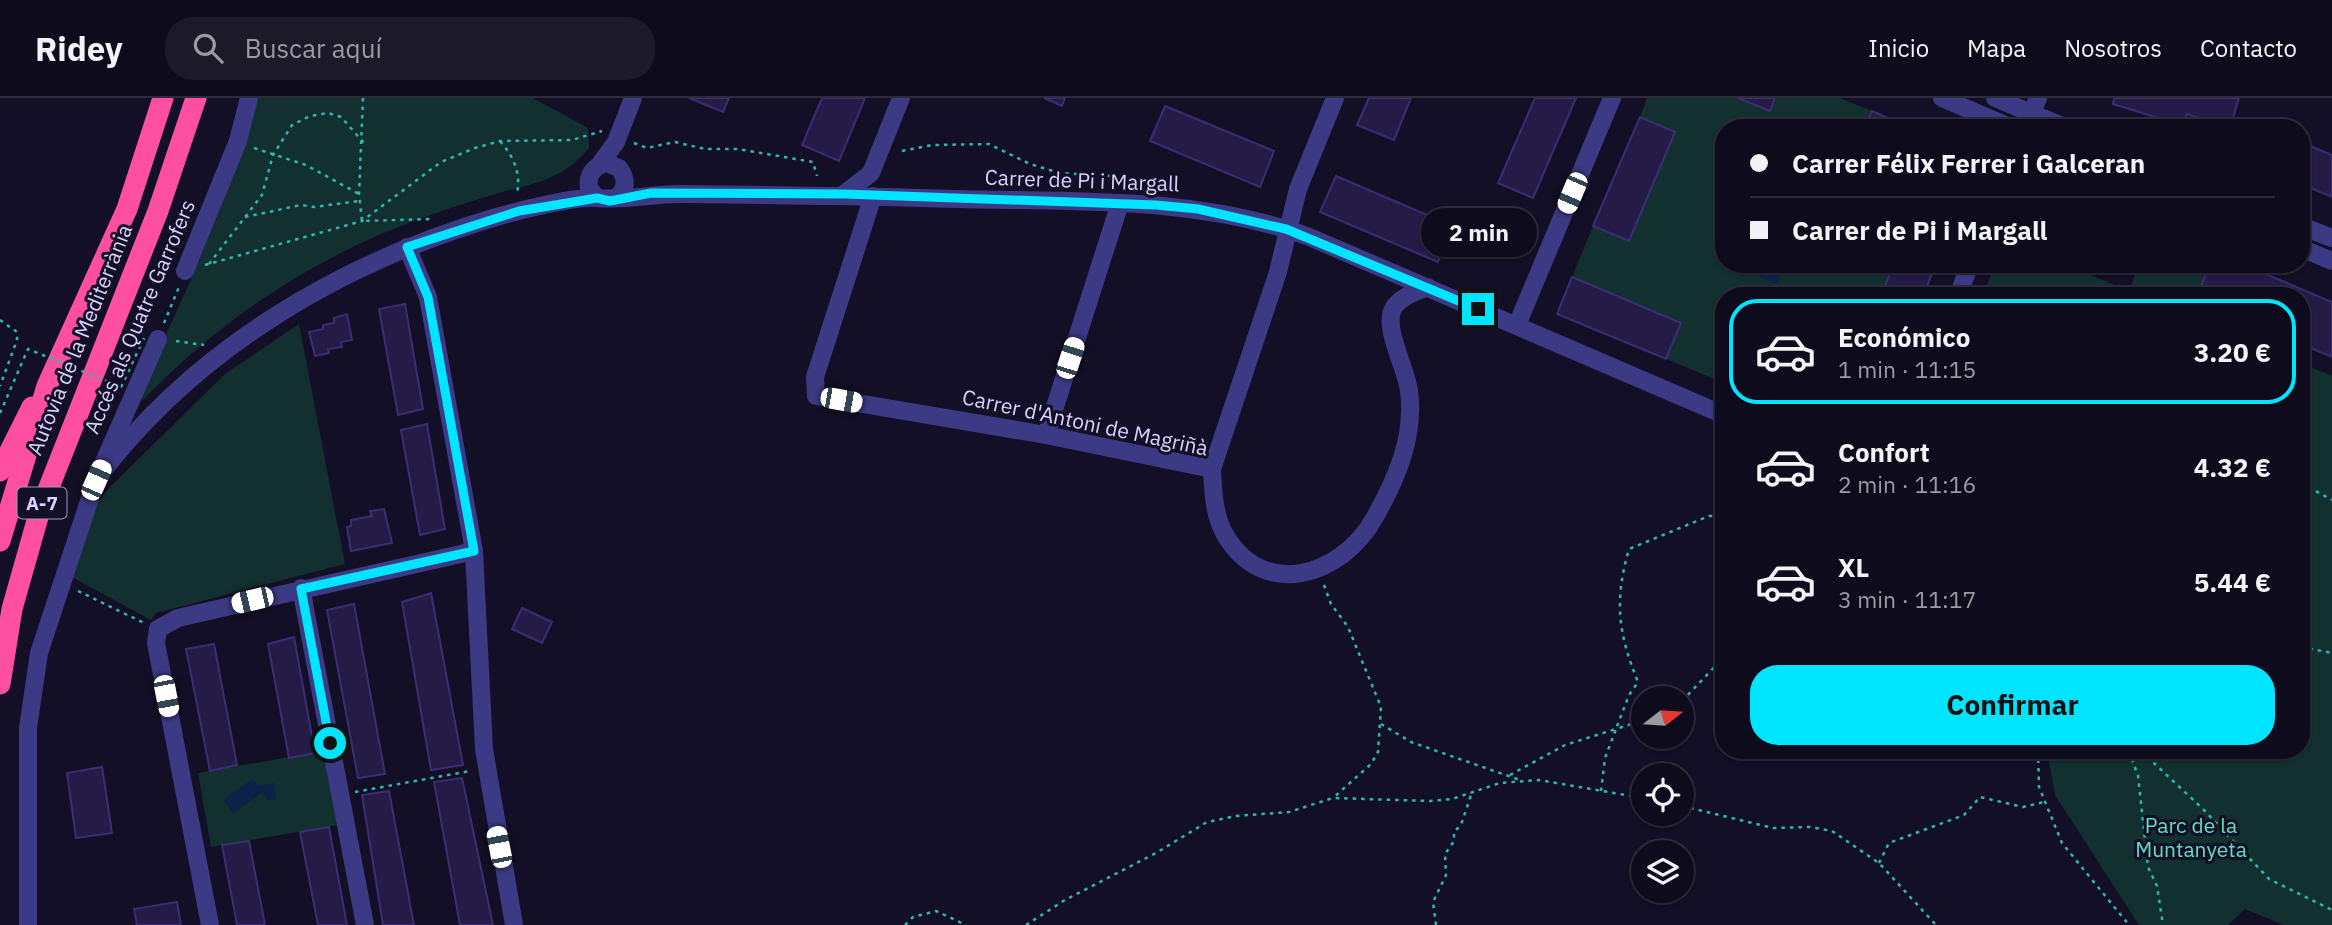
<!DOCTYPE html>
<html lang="es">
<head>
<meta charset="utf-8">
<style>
	:root { --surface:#0e0b1c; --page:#1c1929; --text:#f1f3f6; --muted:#9b9ba3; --line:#2e2b3b; --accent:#00e5ff }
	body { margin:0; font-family:"IBM Plex Sans",sans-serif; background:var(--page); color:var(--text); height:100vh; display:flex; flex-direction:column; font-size:26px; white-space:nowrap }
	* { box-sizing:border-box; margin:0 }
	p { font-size:23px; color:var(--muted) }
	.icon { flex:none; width:38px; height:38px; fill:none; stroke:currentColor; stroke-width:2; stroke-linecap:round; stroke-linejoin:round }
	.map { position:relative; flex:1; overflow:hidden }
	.drawer { position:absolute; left:1715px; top:189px; width:595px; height:472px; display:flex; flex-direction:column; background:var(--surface); border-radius:28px; box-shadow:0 2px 5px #0004,0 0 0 2px var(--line) }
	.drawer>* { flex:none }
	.hud { position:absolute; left:1715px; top:21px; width:595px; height:154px; border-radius:28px; box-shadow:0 2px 5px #0004,0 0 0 2px var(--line); display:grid; align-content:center; height:154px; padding:0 35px; background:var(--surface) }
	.needle { width:46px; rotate:73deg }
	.fabs { position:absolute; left:1631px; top:588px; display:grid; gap:14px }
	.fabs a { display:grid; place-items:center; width:63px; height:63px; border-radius:50%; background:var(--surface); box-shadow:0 2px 5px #0004,0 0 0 2px var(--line); font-size:35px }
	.end { position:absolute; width:32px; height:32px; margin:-16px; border:9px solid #00e5ff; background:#111; box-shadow:0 0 0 4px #111 }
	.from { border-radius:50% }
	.bubble { position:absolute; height:49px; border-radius:24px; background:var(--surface); box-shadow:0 2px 5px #0004,0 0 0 2px var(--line); font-size:23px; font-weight:700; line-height:49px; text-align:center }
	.car { position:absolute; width:21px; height:42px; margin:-21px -10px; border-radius:9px; box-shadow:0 0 5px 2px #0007; background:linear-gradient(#fff 24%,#345 0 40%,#fff 0 76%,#345 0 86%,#fff 0) }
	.hud b { display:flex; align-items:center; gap:24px; height:66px; font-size:26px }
	.hud b+b { border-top:2px solid var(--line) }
	.hud i { width:18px; height:18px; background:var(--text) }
	ul { padding:12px 0 0; list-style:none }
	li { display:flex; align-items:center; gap:21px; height:105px; margin:0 14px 10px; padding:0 21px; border:4px solid transparent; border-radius:28px }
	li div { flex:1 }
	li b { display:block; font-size:26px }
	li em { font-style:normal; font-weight:700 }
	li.on { border-color:var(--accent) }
	li>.icon { width:63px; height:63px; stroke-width:1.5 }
	.cta { display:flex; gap:14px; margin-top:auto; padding:14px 35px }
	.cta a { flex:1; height:80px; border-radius:28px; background:var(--accent); color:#111; font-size:28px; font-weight:700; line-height:80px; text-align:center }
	header { display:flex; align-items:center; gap:42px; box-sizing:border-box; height:98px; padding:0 35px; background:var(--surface); border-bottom:2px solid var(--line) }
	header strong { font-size:33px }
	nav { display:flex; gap:38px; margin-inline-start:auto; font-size:24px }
	.search { width:490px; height:63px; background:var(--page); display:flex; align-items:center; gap:18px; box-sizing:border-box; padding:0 24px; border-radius:28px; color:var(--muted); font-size:26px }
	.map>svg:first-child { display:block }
	.green { fill:#12302f; fill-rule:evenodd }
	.water { fill:#0c2248 }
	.building { fill:#241b47; stroke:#3b2d73; stroke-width:2 }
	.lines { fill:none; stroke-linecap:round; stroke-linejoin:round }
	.path { stroke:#2fb8b0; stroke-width:2.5; stroke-dasharray:3.5 5; stroke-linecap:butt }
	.minor { stroke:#3d3a85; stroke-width:18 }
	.highway { stroke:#ff4fa3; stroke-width:21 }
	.path-bridge { stroke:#2fb8b0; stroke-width:2.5; stroke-dasharray:3.5 5; stroke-linecap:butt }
	.route { stroke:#00e5ff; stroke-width:9 }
	.labels { text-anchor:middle; stroke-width:6; stroke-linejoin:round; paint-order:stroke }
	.shield { fill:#130f26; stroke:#9e99be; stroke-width:2 }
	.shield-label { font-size:19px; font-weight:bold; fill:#d9d4ff }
	.street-label { font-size:21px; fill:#d9d4ff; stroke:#130f26 }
	.park-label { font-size:21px; fill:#5fe0c0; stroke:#130f26 }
</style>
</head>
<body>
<header>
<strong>Ridey</strong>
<div class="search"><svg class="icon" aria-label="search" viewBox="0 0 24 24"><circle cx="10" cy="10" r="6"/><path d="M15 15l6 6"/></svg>Buscar aquí</div>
<nav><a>Inicio</a><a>Mapa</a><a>Nosotros</a><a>Contacto</a></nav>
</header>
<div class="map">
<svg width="2332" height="827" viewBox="0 0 2332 827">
	<rect width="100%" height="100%" fill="#130f26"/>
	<!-- green -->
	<g class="green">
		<path d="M258,0H533L588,30L589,50C560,84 536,84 496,96C458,107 417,121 381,136C291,175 210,232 143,302L136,300C182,204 229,103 258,0Z"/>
		<polygon points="1647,0 1738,0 1770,13 1775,0 1840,0 1872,13 1865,30 1724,30 1724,166 1894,166 1881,198 1724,198 1724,285 1666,261 1681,225 1572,179 1593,128 1629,143 1675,34 1640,19"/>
		<polygon points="1995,166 2064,166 2129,193 2139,166 2210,166 2197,198 1983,198"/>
		<polygon points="299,226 345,466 156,515 151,522 72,479 98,403 110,389 225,276"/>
		<polygon points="2301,265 2332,278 2332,827 2284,827 2245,811 2228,827 2139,827 2055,697 2047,653 2301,653"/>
		<path d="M323,653L337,727L211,749L198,675ZM258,688L262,694L233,715L224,702Z"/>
	</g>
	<!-- water -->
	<g class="water">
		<polygon points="1731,166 1785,166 1777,186"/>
		<polygon points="252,681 258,688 274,685 276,701 268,702 262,694 233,715 224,702"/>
	</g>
	<!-- building -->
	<g class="building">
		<polygon points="689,0 729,0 723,14"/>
		<polygon points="822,0 865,0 839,63 802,47"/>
		<polygon points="1044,0 1065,0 1062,8"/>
		<polygon points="1369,0 1411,0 1394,42 1357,27"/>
		<polygon points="1535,0 1576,0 1533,100 1498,85"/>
		<polygon points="1738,0 1775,0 1770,13"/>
		<polygon points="2114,0 2239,0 2230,30 2187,16 2184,28 2113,6"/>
		<polygon points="1165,8 1274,53 1260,89 1150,43"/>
		<polygon points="1872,13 1911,30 1865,30"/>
		<polygon points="1640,19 1675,34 1629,143 1593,128"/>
		<polygon points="2301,44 2332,57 2332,99 2301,86"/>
		<polygon points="1336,78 1453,128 1438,164 1320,114"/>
		<polygon points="1894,166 1936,166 1923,198 1881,198"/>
		<polygon points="2210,166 2242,166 2332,204 2332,259 2301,246 2301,198 2197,198"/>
		<polygon points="1572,179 1681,225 1666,261 1557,216"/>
		<polygon points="405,206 423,311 398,317 379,211"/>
		<polygon points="347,216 352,242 341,244 342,249 328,251 329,255 315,258 309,234 323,231 323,227 334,225 334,220"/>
		<polygon points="427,326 445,431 420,437 401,332"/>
		<polygon points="384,411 392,445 351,453 347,429 351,428 351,422 372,418 370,413"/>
		<polygon points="431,495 463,667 431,672 402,504"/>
		<polygon points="354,506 385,676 358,680 327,512"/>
		<polygon points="522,510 552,524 542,545 512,531"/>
		<polygon points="294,539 315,655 289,660 268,546"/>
		<polygon points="214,546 237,667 210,673 186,551"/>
		<polygon points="102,669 112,735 76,740 67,675"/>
		<polygon points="462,680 493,827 460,827 434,684"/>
		<polygon points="389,693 414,827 383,827 362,697"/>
		<polygon points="329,729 347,827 318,827 300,734"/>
		<polygon points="249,743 265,827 237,827 222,747"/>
		<polygon points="177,804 181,827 137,827 134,811"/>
	</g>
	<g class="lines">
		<!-- path -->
		<g class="path">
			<polyline points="363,0 359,96 362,123 430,121"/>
			<path d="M500,43C514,59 521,75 517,96"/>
			<polyline points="634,45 647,50 675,44 705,51 738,51 813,64 817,78"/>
			<polyline points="254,50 306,67 359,96"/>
			<polyline points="902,53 932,47 989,46 1030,66 1060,75 1112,78 1124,89"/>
			<polyline points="245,119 301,107 314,109 359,103"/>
			<polyline points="209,166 262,97 273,57 292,27 310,18 328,15 341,19 364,45"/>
			<polyline points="205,167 362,123 441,64 475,50 500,43 572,42 602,33"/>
			<polyline points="2105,198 2116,188"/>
			<polyline points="0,222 17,234 17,242 0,288"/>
			<polyline points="164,225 179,189"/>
			<polyline points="176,243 204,247"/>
			<polyline points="2301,385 2332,402"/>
			<polyline points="1324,487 1331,506 1348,529 1381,609 1378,654 1371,666 1333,700"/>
			<polyline points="78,493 144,525"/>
			<polyline points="2301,549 2332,555"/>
			<polyline points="1682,603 1724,559"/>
			<polyline points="1381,626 1411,644 1520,682"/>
			<polyline points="2038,653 2039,689 2062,745 2129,827"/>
			<polyline points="2129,653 2138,678 2148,769 2157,788 2163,827"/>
			<polyline points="2141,653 2203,711 2269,781 2332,812"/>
			<path d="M1510,677L1565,647L1616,631L1629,597L1638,584C1618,535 1614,503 1629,451L1709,418H1724"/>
			<polyline points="1601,693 1605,660 1616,631 1643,622"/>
			<polyline points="355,694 470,673"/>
			<polyline points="1682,708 1773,730 1810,729 1832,733 1879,765 1936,827"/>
			<polyline points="1879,765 1889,745 1964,717 1980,699 2023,709 2044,704"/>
			<polyline points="905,827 913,819 936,813 966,827"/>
			<polyline points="1026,827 1065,802 1156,755 1207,724 1236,718 1289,714 1333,700 1430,703 1452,701 1500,685 1539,682 1643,700"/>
			<polyline points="1436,827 1433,804 1446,777 1445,756 1454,743 1454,734 1461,727 1472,694"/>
		</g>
		<!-- minor -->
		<g class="minor">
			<polyline points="1942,0 2012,30"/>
			<polyline points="1995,0 2067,30"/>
			<polyline points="2026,30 2038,0"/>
			<polyline points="600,66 616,44 633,0"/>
			<polyline points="844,96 871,75 901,0"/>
			<path d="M873,98L815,279L816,298L1046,337L1212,371C1213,392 1214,415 1223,433C1261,504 1342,479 1375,419C1397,380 1415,338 1409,293C1407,272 1383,230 1393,211C1399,199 1416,194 1428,189"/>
			<path d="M597,100L589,90C587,77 593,68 607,65L619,70C627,80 627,92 616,100"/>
			<polyline points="2301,128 2332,140"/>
			<polyline points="407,149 428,199 474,453 484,651 514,827"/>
			<polyline points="2301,150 2332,163"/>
			<polyline points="185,173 238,43 249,0"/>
			<polyline points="1958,198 1970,166"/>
			<polyline points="1517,227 1612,0"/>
			<polyline points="1046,337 1120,105"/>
			<polyline points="1212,371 1278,174 1298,91 1335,0"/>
			<path d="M96,382C195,250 343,163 500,118C521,112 577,98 597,100C623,103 653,96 681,96C773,97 865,98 957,101C1074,104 1195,98 1307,138L1724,317"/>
			<polyline points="301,490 365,827"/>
			<polyline points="28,827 28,630 39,555 96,382 158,241"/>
			<polyline points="210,827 156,545 158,531 178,520 474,453"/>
		</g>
		<!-- highway -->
		<g class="highway">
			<polyline points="0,373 32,309"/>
			<polyline points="0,443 47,288 127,111 163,0"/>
			<polyline points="0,586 12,511 40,412 158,113 196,0"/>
		</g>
		<!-- path-bridge -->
		<polyline class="path-bridge" points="0,315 28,251 121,289 145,238"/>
	</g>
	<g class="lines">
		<!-- route -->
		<polyline class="route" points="330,645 301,491 474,453 428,199 407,149 519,113 597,100 610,103 651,95 844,96 1156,107 1198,111 1286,131 1478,211"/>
	</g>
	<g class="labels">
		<!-- shield labels -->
		<rect class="shield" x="17.5" y="389.5" width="49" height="31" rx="5"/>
		<g class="shield-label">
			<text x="42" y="412">A-7</text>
		</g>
		<!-- street labels -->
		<g class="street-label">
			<text transform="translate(1082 83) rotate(2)" y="7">Carrer de Pi i Margall</text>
			<text transform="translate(140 219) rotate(-67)" y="7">Accés als Quatre Garrofers</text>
			<text transform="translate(80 242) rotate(-68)" y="7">Autovia de la Mediterrània</text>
			<text transform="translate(1085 325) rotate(12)" y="7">Carrer d'Antoni de Magriñà</text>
		</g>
		<!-- park labels -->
		<g class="park-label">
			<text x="2191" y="735">Parc de la<tspan x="2191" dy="24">Muntanyeta</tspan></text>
		</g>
	</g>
</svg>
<div class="fabs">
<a><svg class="needle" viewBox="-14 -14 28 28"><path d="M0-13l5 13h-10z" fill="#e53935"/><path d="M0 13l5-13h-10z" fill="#9b9ba3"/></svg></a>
<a><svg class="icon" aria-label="locate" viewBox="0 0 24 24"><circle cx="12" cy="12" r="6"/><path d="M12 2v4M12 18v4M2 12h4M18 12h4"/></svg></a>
<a><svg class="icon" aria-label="layers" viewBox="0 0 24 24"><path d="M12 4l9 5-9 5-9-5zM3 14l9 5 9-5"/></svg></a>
</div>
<i class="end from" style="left:330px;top:645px"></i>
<i class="end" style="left:1478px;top:211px"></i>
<div class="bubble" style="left:1421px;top:110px;width:116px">2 min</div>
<i class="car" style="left:1572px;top:95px;rotate:203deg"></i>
<i class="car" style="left:1070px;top:260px;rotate:18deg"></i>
<i class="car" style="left:841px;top:302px;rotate:100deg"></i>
<i class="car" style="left:96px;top:382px;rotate:24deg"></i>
<i class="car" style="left:252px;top:502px;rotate:257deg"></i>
<i class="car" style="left:166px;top:598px;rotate:169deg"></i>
<i class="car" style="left:499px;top:749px;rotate:349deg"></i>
<div class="hud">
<b><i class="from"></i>Carrer Félix Ferrer i Galceran</b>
<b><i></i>Carrer de Pi i Margall</b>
</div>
<section class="drawer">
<ul>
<li class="on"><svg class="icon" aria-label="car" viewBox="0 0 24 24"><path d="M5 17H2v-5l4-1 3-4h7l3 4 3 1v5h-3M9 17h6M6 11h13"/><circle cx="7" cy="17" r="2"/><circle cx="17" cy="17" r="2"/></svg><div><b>Económico</b><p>1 min · 11:15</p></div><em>3.20 €</em></li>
<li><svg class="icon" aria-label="car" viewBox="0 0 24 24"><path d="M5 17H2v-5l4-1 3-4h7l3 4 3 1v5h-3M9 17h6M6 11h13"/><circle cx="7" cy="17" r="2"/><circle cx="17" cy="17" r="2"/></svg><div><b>Confort</b><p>2 min · 11:16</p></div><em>4.32 €</em></li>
<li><svg class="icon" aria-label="car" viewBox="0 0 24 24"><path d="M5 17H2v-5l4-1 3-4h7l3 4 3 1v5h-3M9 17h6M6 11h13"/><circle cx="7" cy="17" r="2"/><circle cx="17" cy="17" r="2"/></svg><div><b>XL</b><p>3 min · 11:17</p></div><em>5.44 €</em></li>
</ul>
<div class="cta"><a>Confirmar</a></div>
</section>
</div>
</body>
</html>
